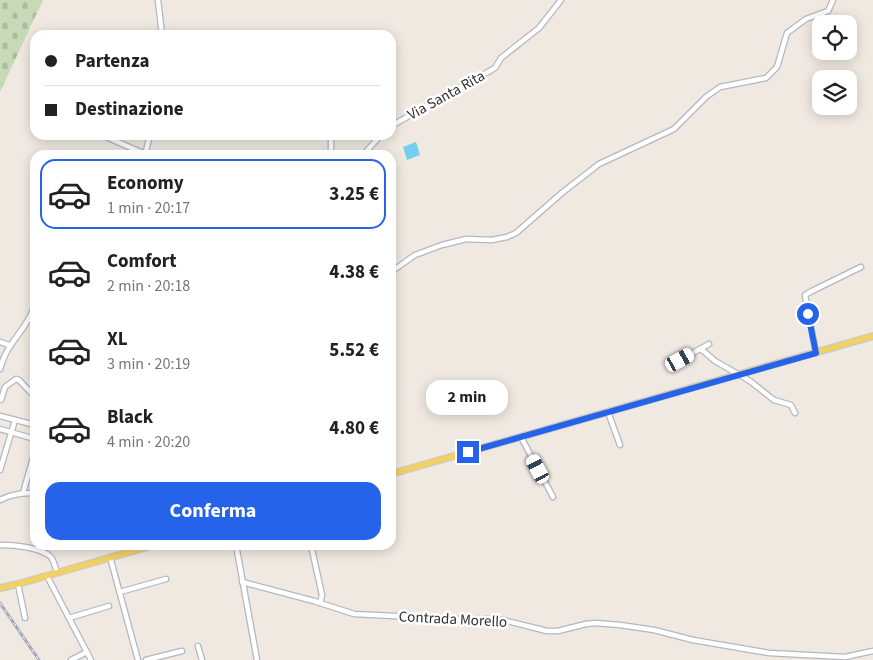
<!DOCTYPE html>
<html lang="it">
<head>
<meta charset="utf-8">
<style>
	:root { --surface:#fff; --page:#f2f2f2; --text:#222; --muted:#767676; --line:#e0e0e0; --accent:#2563eb }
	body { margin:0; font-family:"Source Sans 3",sans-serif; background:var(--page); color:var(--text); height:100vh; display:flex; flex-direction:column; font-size:19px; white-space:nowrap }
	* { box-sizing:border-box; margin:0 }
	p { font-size:16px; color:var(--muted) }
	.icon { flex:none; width:28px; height:28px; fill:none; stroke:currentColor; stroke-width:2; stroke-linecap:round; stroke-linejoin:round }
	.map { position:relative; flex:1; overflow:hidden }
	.drawer { position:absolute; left:30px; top:150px; width:366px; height:400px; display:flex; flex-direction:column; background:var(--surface); border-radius:15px; box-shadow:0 2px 12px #0003 }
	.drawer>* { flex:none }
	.top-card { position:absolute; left:30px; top:30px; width:366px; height:110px; border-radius:15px; box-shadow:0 2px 12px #0003; display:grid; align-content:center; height:110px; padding:0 15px; background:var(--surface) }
	.fabs { position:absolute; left:812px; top:15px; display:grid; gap:10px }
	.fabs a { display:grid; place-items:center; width:45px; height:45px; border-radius:10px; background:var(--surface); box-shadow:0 2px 12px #0003; font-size:25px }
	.end { position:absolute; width:22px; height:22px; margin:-11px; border:6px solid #2563eb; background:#fff; box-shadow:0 0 0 2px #fff }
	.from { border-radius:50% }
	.bubble { position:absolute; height:35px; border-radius:15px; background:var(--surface); box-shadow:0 2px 12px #0003; font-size:16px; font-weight:700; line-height:35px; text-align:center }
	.car { position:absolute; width:15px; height:30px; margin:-15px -8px; border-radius:6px; box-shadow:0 0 4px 1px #0007; background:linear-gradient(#fff 24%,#345 0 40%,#fff 0 76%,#345 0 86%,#fff 0) }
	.top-card b { display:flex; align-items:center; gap:18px; height:48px; font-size:19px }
	.top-card b+b { border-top:1px solid var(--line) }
	.top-card i { width:12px; height:12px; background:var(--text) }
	ul { padding:9px 0 0; list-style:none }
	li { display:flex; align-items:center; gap:15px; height:70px; margin:0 10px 8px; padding:0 5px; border:2px solid transparent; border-radius:15px }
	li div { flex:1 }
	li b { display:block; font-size:19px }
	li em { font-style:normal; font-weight:700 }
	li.on { border-color:var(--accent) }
	li>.icon { width:45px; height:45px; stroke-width:1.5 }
	.primary-button { display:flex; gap:10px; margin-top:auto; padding:10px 15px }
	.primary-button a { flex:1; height:58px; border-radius:15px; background:var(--accent); color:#fff; font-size:20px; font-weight:700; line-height:58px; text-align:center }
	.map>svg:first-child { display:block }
	.cemetery { fill:url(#cemetery-stones) }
	.water { fill:#75cff0 }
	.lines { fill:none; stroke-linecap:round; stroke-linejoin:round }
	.minor-casing { stroke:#b4b7c1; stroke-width:7 }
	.major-casing { stroke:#c9c9c9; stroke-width:8 }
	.minor { stroke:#fff; stroke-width:4.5 }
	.major { stroke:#f2d163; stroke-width:5.5 }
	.rail-casing { stroke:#a3a6b8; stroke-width:3 }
	.rail { stroke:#fff; stroke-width:1; stroke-dasharray:4; stroke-linecap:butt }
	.route { stroke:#2563eb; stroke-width:6 }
	.labels { text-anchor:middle; stroke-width:5; stroke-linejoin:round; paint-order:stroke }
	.street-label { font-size:15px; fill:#2e2e2e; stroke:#fff }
</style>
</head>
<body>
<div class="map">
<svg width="873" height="660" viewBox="0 0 873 660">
	<defs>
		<pattern id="cemetery-stones" width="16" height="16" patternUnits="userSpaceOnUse" patternTransform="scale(1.25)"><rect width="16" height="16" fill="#c8d9b8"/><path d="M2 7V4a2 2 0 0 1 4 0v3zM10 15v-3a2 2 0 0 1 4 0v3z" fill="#acbb9e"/></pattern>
	</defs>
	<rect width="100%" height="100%" fill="#efe9e1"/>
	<!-- cemetery -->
	<polygon class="cemetery" points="0,0 43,0 0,92"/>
	<!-- water -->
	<polygon class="water" points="416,142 420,155 407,160 403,147"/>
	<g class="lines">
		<defs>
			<g id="minor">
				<polyline points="158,0 162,35"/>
				<polyline points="391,126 495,68 501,58 539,28 561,0"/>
				<polyline points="102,135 145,154"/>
				<polyline points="145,155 150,135"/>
				<polyline points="331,155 331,135"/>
				<polyline points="363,155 381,135"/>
				<polyline points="391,272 415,255 442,245 466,239 492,240 507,237 516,233 563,192 599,164 674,129 706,97 720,87 766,78 777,67 787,33 806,19 828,11 833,0"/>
				<polyline points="0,342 9,345"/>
				<polyline points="701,349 715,361 750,381 774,400 791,405 795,413"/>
				<polyline points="816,353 805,295 812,291 861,267"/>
				<polyline points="680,360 709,344"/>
				<path d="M0,369C6,346 17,339 28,320C31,315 33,310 35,305"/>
				<polyline points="0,400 1,400 5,387 16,379 19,380 35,397"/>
				<polyline points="608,412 620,445"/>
				<polyline points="0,416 35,425"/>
				<polyline points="0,429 35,439"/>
				<polyline points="521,437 553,497"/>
				<polyline points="0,470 15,420"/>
				<polyline points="23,493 35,451"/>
				<path d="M0,500C12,494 22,493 35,493"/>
				<path d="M0,545C13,545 41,547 51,557C54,561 55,568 57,572"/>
				<polyline points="236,545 257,660"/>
				<polyline points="311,545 322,595 320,603"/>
				<polyline points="110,557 138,660"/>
				<polyline points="47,576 91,660"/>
				<polyline points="242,582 314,601 354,614 454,619 496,619 503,620 547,631 558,631 586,624 595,623 620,625 654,630 693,640 769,653 845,657 873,651"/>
				<polyline points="18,584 25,618"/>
				<polyline points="120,592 166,579"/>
				<polyline points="69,618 109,606"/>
				<polyline points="198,646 202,660"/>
				<polyline points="71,660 87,652"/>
				<polyline points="146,660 182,651"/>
			</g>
			<g id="major">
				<polyline points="391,474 873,336"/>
				<polyline points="0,588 18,584 154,545"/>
			</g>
		</defs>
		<!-- minor casing -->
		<use href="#minor" class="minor-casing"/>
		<!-- major casing -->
		<use href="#major" class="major-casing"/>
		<!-- minor -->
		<use href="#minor" class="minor"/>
		<!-- major -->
		<use href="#major" class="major"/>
		<defs>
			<polyline id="rail" points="0,603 39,660"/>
		</defs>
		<!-- rail casing -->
		<use href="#rail" class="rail-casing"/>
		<!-- rail -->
		<use href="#rail" class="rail"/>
	</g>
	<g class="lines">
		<!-- route -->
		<polyline class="route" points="468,452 816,353 808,314"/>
	</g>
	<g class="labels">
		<!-- street labels -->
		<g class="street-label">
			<text transform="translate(446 95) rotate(-29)" y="5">Via Santa Rita</text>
			<text transform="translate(453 619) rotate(3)" y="5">Contrada Morello</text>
		</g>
	</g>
</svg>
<div class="fabs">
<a><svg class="icon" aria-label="locate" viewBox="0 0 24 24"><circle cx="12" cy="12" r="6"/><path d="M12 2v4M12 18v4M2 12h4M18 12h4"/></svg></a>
<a><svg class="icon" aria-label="layers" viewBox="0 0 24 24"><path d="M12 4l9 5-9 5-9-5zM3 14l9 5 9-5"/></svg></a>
</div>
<i class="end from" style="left:808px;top:314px"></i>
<i class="end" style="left:468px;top:452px"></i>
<div class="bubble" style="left:426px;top:380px;width:82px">2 min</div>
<i class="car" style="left:680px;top:360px;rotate:61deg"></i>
<i class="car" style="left:538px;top:469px;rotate:332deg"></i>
<div class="top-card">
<b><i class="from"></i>Partenza</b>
<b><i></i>Destinazione</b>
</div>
<section class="drawer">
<ul>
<li class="on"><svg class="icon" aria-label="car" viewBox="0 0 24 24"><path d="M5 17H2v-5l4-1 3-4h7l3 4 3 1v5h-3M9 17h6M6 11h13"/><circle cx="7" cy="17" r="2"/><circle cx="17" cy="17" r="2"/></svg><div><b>Economy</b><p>1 min · 20:17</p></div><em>3.25 €</em></li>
<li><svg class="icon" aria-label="car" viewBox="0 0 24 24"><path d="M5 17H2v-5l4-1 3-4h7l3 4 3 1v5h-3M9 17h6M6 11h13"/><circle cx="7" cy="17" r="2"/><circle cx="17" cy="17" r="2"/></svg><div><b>Comfort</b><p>2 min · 20:18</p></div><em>4.38 €</em></li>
<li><svg class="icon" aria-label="car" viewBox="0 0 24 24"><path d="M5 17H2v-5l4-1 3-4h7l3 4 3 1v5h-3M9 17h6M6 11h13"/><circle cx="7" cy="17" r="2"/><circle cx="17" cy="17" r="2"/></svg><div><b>XL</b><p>3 min · 20:19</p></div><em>5.52 €</em></li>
<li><svg class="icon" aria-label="car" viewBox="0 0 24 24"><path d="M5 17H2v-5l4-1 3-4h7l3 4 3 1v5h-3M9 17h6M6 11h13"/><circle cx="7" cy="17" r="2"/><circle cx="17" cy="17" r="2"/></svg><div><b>Black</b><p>4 min · 20:20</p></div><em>4.80 €</em></li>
</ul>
<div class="primary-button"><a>Conferma</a></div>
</section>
</div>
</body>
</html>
